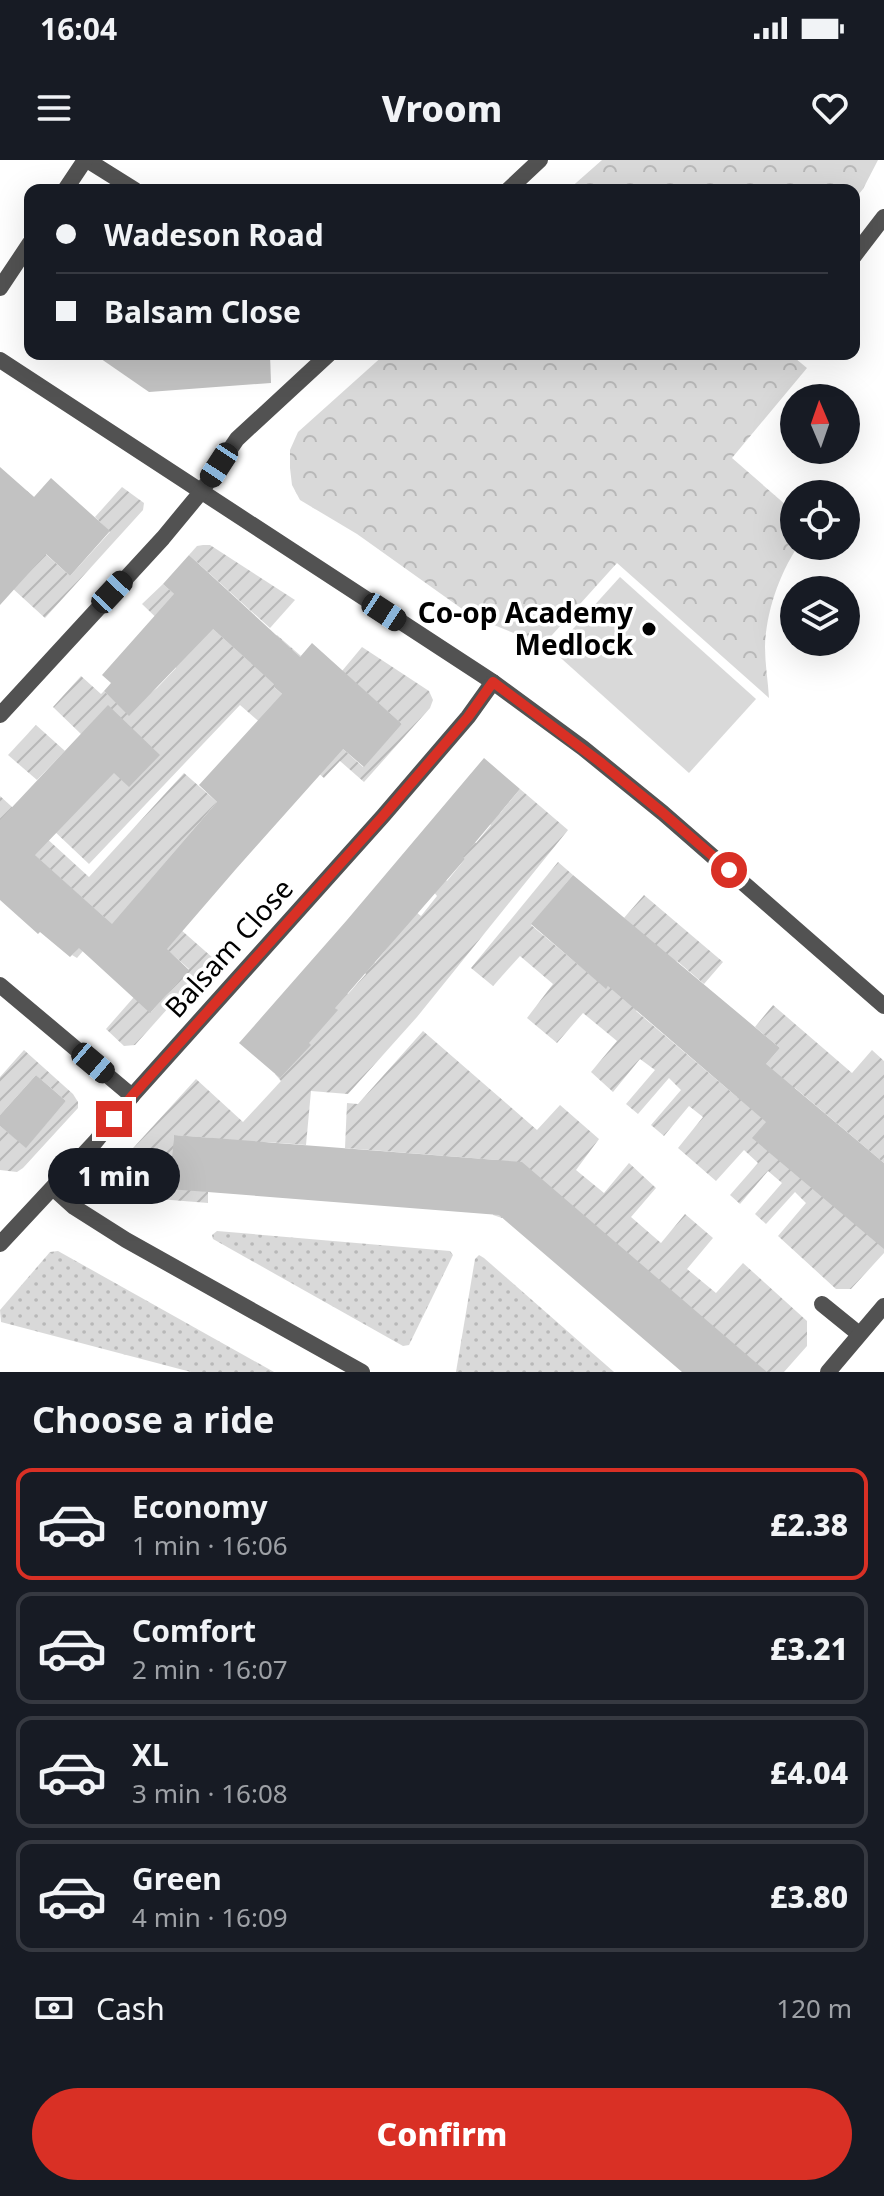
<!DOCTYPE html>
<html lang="en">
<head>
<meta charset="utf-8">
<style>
	:root { --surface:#171b24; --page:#242831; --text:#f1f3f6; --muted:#9ea1a6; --line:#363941; --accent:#d93025 }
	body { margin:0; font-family:"Noto Sans",sans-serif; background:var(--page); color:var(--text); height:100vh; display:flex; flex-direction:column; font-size:30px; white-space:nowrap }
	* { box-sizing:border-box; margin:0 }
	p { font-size:26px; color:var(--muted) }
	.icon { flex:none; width:44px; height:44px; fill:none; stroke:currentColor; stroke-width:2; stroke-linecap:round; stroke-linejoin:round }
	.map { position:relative; height:1212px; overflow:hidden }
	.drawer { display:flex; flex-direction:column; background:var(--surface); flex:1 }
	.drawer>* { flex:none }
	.hud { position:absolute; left:24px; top:24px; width:836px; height:176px; border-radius:16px; box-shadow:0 8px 32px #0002; display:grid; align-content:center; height:176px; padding:0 32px; background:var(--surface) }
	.needle { width:52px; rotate:358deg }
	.tools { position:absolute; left:780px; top:224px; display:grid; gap:16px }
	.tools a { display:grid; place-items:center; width:80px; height:80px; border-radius:50%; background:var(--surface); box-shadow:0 8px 32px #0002; font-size:40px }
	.end { position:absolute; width:36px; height:36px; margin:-18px; border:10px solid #d93025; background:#fff; box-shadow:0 0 0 4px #fff }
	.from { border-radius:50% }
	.bubble { position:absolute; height:56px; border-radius:28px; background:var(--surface); box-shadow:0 8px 32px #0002; font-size:26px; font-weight:800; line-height:56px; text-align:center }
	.car { position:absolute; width:24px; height:48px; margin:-24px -12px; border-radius:10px; box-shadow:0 0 6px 2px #0007; background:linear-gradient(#222 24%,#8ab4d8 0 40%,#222 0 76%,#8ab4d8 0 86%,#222 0) }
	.hud b { display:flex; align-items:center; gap:28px; height:76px; font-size:30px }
	.hud b+b { border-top:2px solid var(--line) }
	.hud i { width:20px; height:20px; background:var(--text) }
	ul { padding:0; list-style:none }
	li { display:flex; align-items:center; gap:24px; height:112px; margin:0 16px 12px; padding:0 16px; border:4px solid var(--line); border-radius:16px }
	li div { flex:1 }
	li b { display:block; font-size:30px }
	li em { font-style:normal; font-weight:800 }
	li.active { border-color:var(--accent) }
	li>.icon { width:72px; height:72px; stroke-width:1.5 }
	h2 { padding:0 32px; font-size:36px; line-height:96px }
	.pay { display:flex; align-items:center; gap:20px; height:88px; padding:0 32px; font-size:30px }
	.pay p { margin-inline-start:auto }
	.action { display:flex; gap:16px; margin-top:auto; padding:16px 32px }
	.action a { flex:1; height:92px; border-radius:48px; background:var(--accent); color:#fff; font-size:32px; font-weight:800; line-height:92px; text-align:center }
	.status { display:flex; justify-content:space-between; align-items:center; height:56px; padding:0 40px; background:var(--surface); direction:ltr }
	.status svg { height:22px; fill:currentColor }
	header { display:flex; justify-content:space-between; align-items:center; height:104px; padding:0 32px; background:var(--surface); font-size:36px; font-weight:800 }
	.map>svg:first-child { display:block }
	.grass { fill:url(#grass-dots) }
	.forest { fill:url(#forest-crowns) }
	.garden { fill:url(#garden-furrows) }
	.pitch { fill:#d9d9d9 }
	.building { fill:#c2c2c2 }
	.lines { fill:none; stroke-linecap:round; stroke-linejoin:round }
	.lane { stroke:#525252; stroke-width:16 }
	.street { stroke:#525252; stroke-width:16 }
	.route { stroke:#d93025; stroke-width:10 }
	.poi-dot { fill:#000; stroke:#fff; stroke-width:3 }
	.labels { text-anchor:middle; stroke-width:7; stroke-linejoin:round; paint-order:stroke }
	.poi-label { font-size:28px; font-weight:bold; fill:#000; stroke:#fff; text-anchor:end }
	.street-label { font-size:28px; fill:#000; stroke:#fff }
</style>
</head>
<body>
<div class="status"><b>16:04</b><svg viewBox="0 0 49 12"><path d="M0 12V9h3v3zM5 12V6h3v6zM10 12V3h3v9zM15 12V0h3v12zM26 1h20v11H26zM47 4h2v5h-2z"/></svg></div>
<header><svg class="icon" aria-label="menu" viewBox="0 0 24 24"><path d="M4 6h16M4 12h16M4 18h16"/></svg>Vroom<svg class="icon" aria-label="heart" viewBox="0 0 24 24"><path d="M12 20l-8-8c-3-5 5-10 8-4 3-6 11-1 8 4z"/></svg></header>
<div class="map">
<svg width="884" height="1212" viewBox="0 0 884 1212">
	<defs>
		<pattern id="grass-dots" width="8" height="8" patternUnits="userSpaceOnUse" patternTransform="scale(2)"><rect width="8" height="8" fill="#d9d9d9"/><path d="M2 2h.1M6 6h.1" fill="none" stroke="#b8b8b8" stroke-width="1.8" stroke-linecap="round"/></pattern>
		<pattern id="forest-crowns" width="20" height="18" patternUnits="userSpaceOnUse" patternTransform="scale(2)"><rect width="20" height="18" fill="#d9d9d9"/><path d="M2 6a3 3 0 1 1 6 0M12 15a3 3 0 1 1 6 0" fill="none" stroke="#b8b8b8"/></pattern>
		<pattern id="garden-furrows" width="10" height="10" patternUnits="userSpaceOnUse" patternTransform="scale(2)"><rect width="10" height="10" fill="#d9d9d9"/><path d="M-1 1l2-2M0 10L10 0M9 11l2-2" fill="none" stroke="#b8b8b8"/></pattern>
	</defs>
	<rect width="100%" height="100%" fill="#fff"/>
	<!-- grass -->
	<g class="grass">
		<polygon points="217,1071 450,1091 453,1095 409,1185 403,1186 213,1079 212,1075"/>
		<polygon points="58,1091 274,1212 191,1212 1,1162 0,1150 50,1092"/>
		<polygon points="479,1095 484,1098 614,1212 456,1212 475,1099"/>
	</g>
	<!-- forest -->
	<g class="forest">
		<polygon points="602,0 878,0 863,29 854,40 854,30 568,30"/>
		<path d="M385,194H790L807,208L732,298L794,352V386H798C779,415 766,452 765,487C765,504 768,521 769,538L617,403L543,485L472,456L357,374L300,340L292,325L290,308V290L298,272Z"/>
	</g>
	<!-- garden -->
	<g class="garden">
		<polygon points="122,327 144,343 143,350 45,458 0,417 0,362 27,331 34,337 40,389 70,416 110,372 95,357"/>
		<polygon points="203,385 210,385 295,440 270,468 189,395 197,386"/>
		<polygon points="163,424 251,503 277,475 301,496 274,527 363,607 402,564 342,511 362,487 429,531 433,540 430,548 364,622 340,601 324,618 240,545 89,704 52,669 82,575 53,547 81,516 101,534 104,531 126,552 157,528 176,508 170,471 142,444"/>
		<polygon points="36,565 65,591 37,620 8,595"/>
		<polygon points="184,613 217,642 139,733 213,798 135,885 124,886 106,869 134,837 151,852 189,809 129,756 83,791 77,798 72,795 105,758 0,664 0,636 89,717"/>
		<polygon points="520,629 568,670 417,857 348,934 311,931 306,985 268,982 212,991 212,978 174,975 170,1025 208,1032 208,1043 122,1036 113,1030 110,1024 115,1008 196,919 243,962 281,921 275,914 286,903 310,885 305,879 337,850 332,845 344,832 348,834 366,814 362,810 371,799 375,803 416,752 421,756 437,736 433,731 444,718 447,721 465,699 460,695 472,680 476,683 491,665 487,661 501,652"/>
		<polygon points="558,702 573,715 531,765 606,828 649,780 624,758 644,735 723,802 704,824 677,801 636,851 737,937 780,888 755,867 773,845 852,913 872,890 884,901 884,1003 795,928 753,978 884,1077 884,1093 851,1129 836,1129 778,1076 806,1043 795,1032 766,1064 755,1054 782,1023 768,1011 740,1044 730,1035 758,1003 744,990 716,1021 678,988 703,957 689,946 664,976 651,965 681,930 669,918 638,954 626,944 655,910 640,899 613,932 591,912 617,881 583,853 557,883 527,858 553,824 520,796 493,826 471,808"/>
		<polygon points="423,871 537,970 560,945 599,979 576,1010 604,1033 629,1003 656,1028 631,1057 661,1083 685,1054 713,1078 687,1109 716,1133 743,1103 807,1161 807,1186 784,1212 766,1212 537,1017 502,1058 493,1055 497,1000 345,988 347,943 358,944"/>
		<polygon points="24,890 73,934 78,942 78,948 23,1008 17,1012 0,1010 0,966 26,987 66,941 36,915 0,955 0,917"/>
	</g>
	<!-- pitch -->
	<polygon class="pitch" points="620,417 756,539 689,613 553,491"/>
	<!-- building -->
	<g class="building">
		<polygon points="94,194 270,194 271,223 149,232"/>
		<polygon points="0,307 34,337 51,318 110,371 70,416 46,394 0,445"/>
		<polygon points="189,395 300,497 312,483 402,564 364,607 343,589 236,709 167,789 189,810 150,853 79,788 70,797 40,772 38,774 0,740 0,660 108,545 160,595 129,627 114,613 35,695 112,764 217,642 199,625 282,534 273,526 275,525 213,469 129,556 104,531 111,523 102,515 174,434 163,424"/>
		<polygon points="484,598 520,629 463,697 465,699 335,848 338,850 309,883 311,885 280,918 239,883 347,760"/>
		<polygon points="573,715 780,888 766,904 884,1003 884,1089 752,978 766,962 608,826 606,829 531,764"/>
		<polygon points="36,915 66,941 26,988 0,966 0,955"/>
		<polygon points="174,975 522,1002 767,1212 682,1212 499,1055 169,1029"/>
	</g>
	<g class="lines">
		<!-- lane -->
		<polyline class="lane" points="822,1144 859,1174"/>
		<!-- street -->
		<g class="street">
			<polyline points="87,0 135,30"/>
			<polyline points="65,30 85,0"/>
			<polyline points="508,30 540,0"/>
			<polyline points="854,96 884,57"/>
			<polyline points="0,128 30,83"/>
			<polyline points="0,200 493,522 583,588 663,653 884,846"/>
			<polyline points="0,555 163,378 201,332 237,279 329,194"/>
			<polyline points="0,825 132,936"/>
			<polyline points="53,1028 74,1047 126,1080 362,1212"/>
			<polyline points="0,1084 96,981 132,936 383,656 468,557 493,522"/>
			<polyline points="828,1212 884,1146"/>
		</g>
	</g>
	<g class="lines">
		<!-- route -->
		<polyline class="route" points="114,959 132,936 383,656 468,557 493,522 600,602 663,653 729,710"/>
	</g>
	<!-- markers -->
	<circle class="poi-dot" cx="649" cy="469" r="8"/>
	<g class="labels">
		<!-- poi labels -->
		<g class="poi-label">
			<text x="633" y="463">Co-op Academy<tspan x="633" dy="32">Medlock</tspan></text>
		</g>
		<!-- street labels -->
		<g class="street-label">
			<text transform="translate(229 788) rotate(-48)" y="10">Balsam Close</text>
		</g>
	</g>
</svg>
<div class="tools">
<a><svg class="needle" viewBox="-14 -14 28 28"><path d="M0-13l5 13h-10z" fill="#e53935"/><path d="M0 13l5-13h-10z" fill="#9ea1a6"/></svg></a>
<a><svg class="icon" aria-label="locate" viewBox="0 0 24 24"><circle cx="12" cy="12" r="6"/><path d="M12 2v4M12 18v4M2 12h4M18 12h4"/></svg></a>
<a><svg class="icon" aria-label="layers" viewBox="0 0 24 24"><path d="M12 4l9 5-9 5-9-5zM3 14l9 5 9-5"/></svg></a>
</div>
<i class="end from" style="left:729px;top:710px"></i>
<i class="end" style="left:114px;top:959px"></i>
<div class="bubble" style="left:48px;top:988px;width:132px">1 min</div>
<i class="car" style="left:219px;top:305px;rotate:213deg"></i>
<i class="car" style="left:112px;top:432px;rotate:43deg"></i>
<i class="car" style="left:384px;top:452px;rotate:123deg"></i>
<i class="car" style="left:93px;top:903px;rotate:130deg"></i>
<div class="hud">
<b><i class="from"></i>Wadeson Road</b>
<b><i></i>Balsam Close</b>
</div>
</div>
<section class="drawer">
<h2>Choose a ride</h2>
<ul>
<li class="active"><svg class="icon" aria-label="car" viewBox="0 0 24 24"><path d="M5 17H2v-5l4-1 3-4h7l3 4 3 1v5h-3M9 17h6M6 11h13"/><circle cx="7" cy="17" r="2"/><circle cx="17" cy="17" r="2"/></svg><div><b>Economy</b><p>1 min · 16:06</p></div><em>£2.38</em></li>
<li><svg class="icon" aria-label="car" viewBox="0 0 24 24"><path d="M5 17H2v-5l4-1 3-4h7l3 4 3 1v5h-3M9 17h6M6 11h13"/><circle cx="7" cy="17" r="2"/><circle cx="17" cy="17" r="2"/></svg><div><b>Comfort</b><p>2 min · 16:07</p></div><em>£3.21</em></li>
<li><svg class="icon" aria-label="car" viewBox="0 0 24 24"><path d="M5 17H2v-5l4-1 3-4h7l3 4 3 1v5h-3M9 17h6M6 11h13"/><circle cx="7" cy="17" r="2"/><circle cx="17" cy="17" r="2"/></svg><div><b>XL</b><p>3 min · 16:08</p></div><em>£4.04</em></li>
<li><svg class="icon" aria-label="car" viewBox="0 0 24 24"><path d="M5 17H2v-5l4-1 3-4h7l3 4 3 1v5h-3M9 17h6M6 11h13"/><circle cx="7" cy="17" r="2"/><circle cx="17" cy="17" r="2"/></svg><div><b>Green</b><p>4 min · 16:09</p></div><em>£3.80</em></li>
</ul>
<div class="pay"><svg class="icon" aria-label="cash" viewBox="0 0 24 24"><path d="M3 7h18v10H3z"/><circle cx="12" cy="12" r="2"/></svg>Cash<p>120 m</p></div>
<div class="action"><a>Confirm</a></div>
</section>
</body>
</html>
